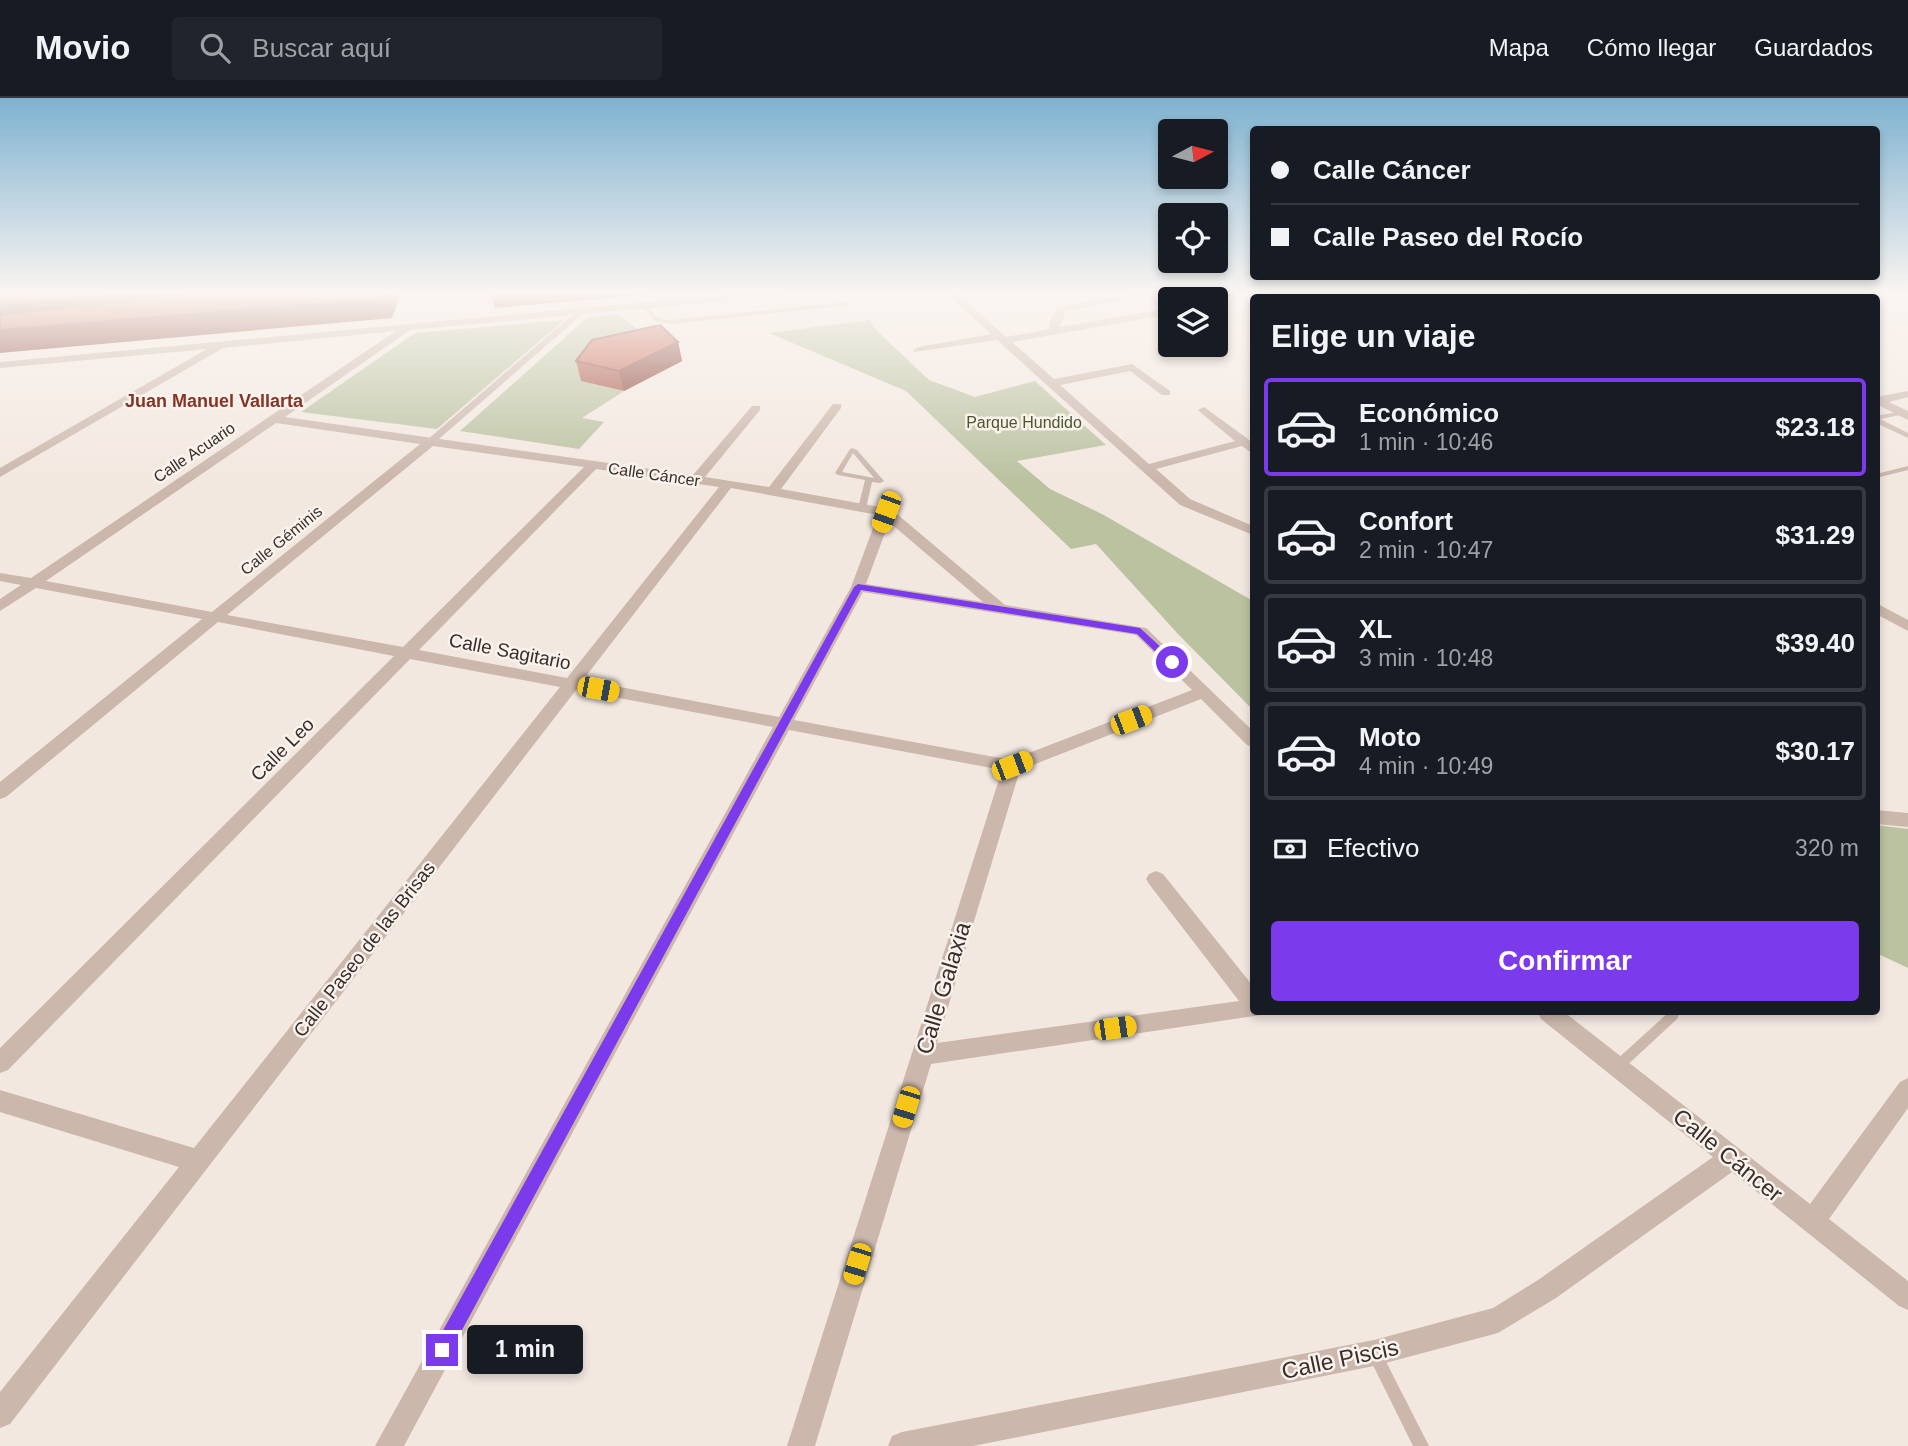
<!DOCTYPE html>
<html lang="es">
<head>
<meta charset="utf-8">
<style>
	:root { --surface:#171b24; --page:#20242c; --text:#f1f3f6; --muted:#9ea1a6; --line:#363941; --accent:#7c3aed }
	body { margin:0; font-family:Arial,sans-serif; background:var(--page); color:var(--text); height:100vh; display:flex; flex-direction:column; font-size:26px; white-space:nowrap }
	* { box-sizing:border-box; margin:0 }
	p { font-size:23px; color:var(--muted) }
	.icon { flex:none; width:38px; height:38px; fill:none; stroke:currentColor; stroke-width:2; stroke-linecap:round; stroke-linejoin:round }
	.map { position:relative; flex:1; overflow:hidden }
	.drawer { position:absolute; left:1250px; top:196px; width:630px; height:721px; display:flex; flex-direction:column; background:var(--surface); border-radius:7px; box-shadow:0 4px 10px #0003 }
	.drawer>* { flex:none }
	.banner { position:absolute; left:1250px; top:28px; width:630px; height:154px; border-radius:7px; box-shadow:0 4px 10px #0003; display:grid; align-content:center; height:154px; padding:0 21px; background:var(--surface) }
	.needle { width:46px; rotate:83deg }
	.fabs { position:absolute; left:1158px; top:21px; display:grid; gap:14px }
	.fabs a { display:grid; place-items:center; width:70px; height:70px; border-radius:7px; background:var(--surface); box-shadow:0 4px 10px #0003; font-size:35px }
	.end { position:absolute; width:32px; height:32px; margin:-16px; border:9px solid #7c3aed; background:#fff; box-shadow:0 0 0 4px #fff }
	.from { border-radius:50% }
	.bubble { position:absolute; height:49px; border-radius:7px; background:var(--surface); box-shadow:0 4px 10px #0003; font-size:23px; font-weight:800; line-height:49px; text-align:center }
	.car { position:absolute; width:21px; height:42px; margin:-21px -10px; border-radius:9px; box-shadow:0 0 5px 2px #0007; background:linear-gradient(#f5c518 24%,#345 0 40%,#f5c518 0 76%,#345 0 86%,#f5c518 0) }
	.banner b { display:flex; align-items:center; gap:24px; height:66px; font-size:26px }
	.banner b+b { border-top:2px solid var(--line) }
	.banner i { width:18px; height:18px; background:var(--text) }
	ul { padding:0; list-style:none }
	li { display:flex; align-items:center; gap:21px; height:98px; margin:0 14px 10px; padding:0 7px; border:4px solid var(--line); border-radius:7px }
	li div { flex:1 }
	li b { display:block; font-size:26px }
	li em { font-style:normal; font-weight:800 }
	li.on { border-color:var(--accent) }
	li>.icon { width:63px; height:63px; stroke-width:1.5 }
	h2 { padding:0 21px; font-size:32px; line-height:84px }
	.pay { display:flex; align-items:center; gap:18px; height:77px; padding:0 21px; font-size:26px }
	.pay p { margin-inline-start:auto }
	.button { display:flex; gap:14px; margin-top:auto; padding:14px 21px }
	.button a { flex:1; height:80px; border-radius:7px; background:var(--accent); color:#fff; font-size:28px; font-weight:800; line-height:80px; text-align:center }
	header { display:flex; align-items:center; gap:42px; box-sizing:border-box; height:98px; padding:0 35px; background:var(--surface); border-bottom:2px solid var(--line) }
	header strong { font-size:33px }
	nav { display:flex; gap:38px; margin-inline-start:auto; font-size:24px }
	.search { width:490px; height:63px; background:var(--page); display:flex; align-items:center; gap:18px; box-sizing:border-box; padding:0 24px; border-radius:7px; color:var(--muted); font-size:26px }
	.map>svg:first-child { display:block }
	.green { fill:#bac2a0 }
	.lines { fill:none; stroke-linecap:round; stroke-linejoin:round }
	.service { fill:#cbb7ac; fill-rule:evenodd }
	.pedestrian { fill:#cbb7ac; fill-rule:evenodd }
	.minor { fill:#cbb7ac; fill-rule:evenodd }
	.wall { fill:#a95242 }
	.shaded-wall { fill:#894236 }
	.building { fill:#c45f4d; stroke:#894236; stroke-width:2 }
	.route { fill:#7c3aed }
	.labels { text-anchor:middle; stroke-width:5; stroke-linejoin:round; paint-order:stroke }
	.far-park-label { font-size:16px; fill:#4c572f; stroke:#faf3ed }
	.far-street-label { font-size:16px; fill:#392e2b; stroke:#faf3ed }
	.far-neighbourhood-label { font-size:18px; font-weight:bold; fill:#873325; stroke:#faf3ed }
	.street-label { font-size:19px; fill:#392e2b; stroke:#faf3ed }
	.near-street-label { font-size:23px; fill:#392e2b; stroke:#faf3ed }
</style>
</head>
<body>
<header>
<strong>Movio</strong>
<div class="search"><svg class="icon" aria-label="search" viewBox="0 0 24 24"><circle cx="10" cy="10" r="6"/><path d="M15 15l6 6"/></svg>Buscar aquí</div>
<nav><a>Mapa</a><a>Cómo llegar</a><a>Guardados</a></nav>
</header>
<div class="map">
<svg width="1908" height="1348" viewBox="0 0 1908 1348">
	<rect width="100%" height="100%" fill="#f3e8e0"/>
	<!-- green -->
	<g class="green">
		<polygon points="617,216 659,247 582,283 624,293 582,320 604,324 579,351 460,333 588,219"/>
		<polygon points="564,222 437,331 301,314 415,235"/>
		<polygon points="870,222 878,234 929,282 975,299 1035,283 1106,347 1017,363 1050,391 1102,416 1253,503 1253,612 1178,536 1096,446 1071,451 906,293 769,235"/>
		<polygon points="1876,727 1908,731 1908,870 1876,855"/>
	</g>
	<g class="lines">
		<!-- service -->
		<g class="service">
			<polygon points="849,204 851,205 851,207 671,226 655,223 641,208 646,207 659,221 671,222"/>
			<polygon points="1903,313 1906,315 1905,316 1880,321 1908,335 1908,340 1876,325 1876,318"/>
			<path d="M852,350L857,352L884,383L880,385L872,384L866,410L862,412L858,410L865,382L838,377L835,375L850,351ZM853,355L874,380L842,374Z"/>
			<polygon points="1908,368 1908,372 1876,380 1876,376"/>
			<polygon points="1669,914 1677,914 1679,917 1677,921 1622,972 1618,974 1614,972 1612,968 1614,964"/>
			<polygon points="1374,1248 1379,1250 1429,1348 1413,1348 1367,1255 1369,1250"/>
		</g>
		<!-- pedestrian -->
		<polygon class="pedestrian" points="578,212 585,214 433,346 427,346 427,342"/>
		<!-- minor -->
		<g class="minor">
			<path d="M755,194H793L788,197L410,232L285,319L693,377L752,308H760V312L705,379L769,389L833,306H841V310L781,391L891,411L1005,507L1146,530L1253,633V649L1247,647L1201,601L1020,672L937,945L1239,903L1149,786L1146,781L1149,776L1156,773L1163,776L1253,888V914H1262L1261,917L931,966L815,1348H787L1002,672L789,632L404,1348H375L773,629L576,592L10,1326L0,1330V1294L179,1069L0,1014V992L194,1050L560,589L410,561L8,972L0,975V950L394,558L218,524L6,699L0,701V684L202,521L36,490L0,513V501L21,487L0,483V475L31,480L396,233L223,250L0,379V370L207,251L0,270V264ZM276,325L420,346L212,514L46,483ZM433,348L584,369L403,549L227,517ZM596,371L719,389L567,580L419,552ZM731,390L878,417L851,489L779,619L583,582ZM889,424L983,504L866,486ZM863,494L1136,537L1192,592L1011,662L794,622Z"/>
			<polygon points="945,194 956,194 1006,239 1050,231 1049,225 1058,209 1143,194 1166,194 1066,213 1060,229 1171,210 1171,216 1012,244 1054,281 1132,266 1170,293 1170,297 1162,297 1130,273 1060,287 1149,366 1235,343 1200,314 1198,312 1204,309 1248,341 1253,346 1253,356 1242,348 1156,371 1190,401 1253,428 1253,437 1180,407 997,242 914,254 913,252 918,249 991,236"/>
			<polygon points="1205,194 1216,194 1220,198 1216,203 1208,201 1210,199"/>
			<polygon points="1413,194 1425,194 1432,200 1420,200"/>
			<polygon points="1588,194 1609,194 1591,200 1568,200"/>
			<polygon points="1634,194 1657,194 1637,200 1612,200"/>
			<polygon points="1774,194 1793,194 1803,198 1791,200"/>
			<polygon points="1908,293 1908,299 1889,304 1908,313 1908,322 1876,306 1876,299"/>
			<polygon points="1876,505 1908,522 1908,533 1876,516"/>
			<polygon points="1876,712 1908,715 1908,729 1876,726"/>
			<polygon points="1538,914 1564,914 1810,1106 1900,984 1908,980 1908,1010 1829,1121 1908,1183 1908,1212 1899,1208 1732,1074 1556,1200 1498,1235 1374,1268 973,1348 888,1348 892,1338 902,1334 1374,1242 1493,1210 1538,1182 1713,1059 1541,921"/>
		</g>
	</g>
	<!-- wall -->
	<polygon class="wall" points="678,244 682,263 624,293 581,283 576,263"/>
	<!-- shaded-wall -->
	<g class="shaded-wall">
		<polygon points="133,194 309,194 0,230 0,208"/>
		<polygon points="386,194 399,194 400,198 392,220 0,255 0,232"/>
		<polygon points="490,194 679,194 495,210"/>
		<polygon points="678,244 682,263 624,293 619,273"/>
	</g>
	<!-- building -->
	<g class="building">
		<polygon points="0,194 133,194 0,208"/>
		<polygon points="205,194 386,194 384,200 0,232 0,217"/>
		<polygon points="660,227 678,244 619,273 576,263 592,242"/>
	</g>
	<!-- sky -->
	<linearGradient id="sky" x2="0" y2="1"><stop stop-color="#7eb2d0"/><stop offset="0.51" stop-color="#faf5f1"/><stop offset="1" stop-color="#faf5f1" stop-opacity="0"/></linearGradient>
	<rect width="1908" height="383" fill="url(#sky)"/>
	<!-- route -->
	<polygon class="route" points="858,486 1140,530 1177,564 1168,566 1137,536 861,492 448,1258 442,1260 436,1258 433,1252 436,1245 854,489"/>
	<g class="labels">
		<!-- far-park labels -->
		<g class="far-park-label">
			<text x="1024" y="330">Parque Hundido</text>
		</g>
		<!-- far-street labels -->
		<g class="far-street-label">
			<text transform="translate(194 354) rotate(-34)" y="6">Calle Acuario</text>
			<text transform="translate(654 376) rotate(8)" y="6">Calle Cáncer</text>
			<text transform="translate(281 442) rotate(-39)" y="6">Calle Géminis</text>
		</g>
		<!-- far-neighbourhood labels -->
		<g class="far-neighbourhood-label">
			<text x="214" y="309">Juan Manuel Vallarta</text>
		</g>
		<!-- street labels -->
		<g class="street-label">
			<text transform="translate(510 553) rotate(11)" y="7">Calle Sagitario</text>
			<text transform="translate(282 651) rotate(-45)" y="7">Calle Leo</text>
			<text transform="translate(364 851) rotate(-52)" y="7">Calle Paseo de las Brisas</text>
		</g>
		<!-- near-street labels -->
		<g class="near-street-label">
			<text transform="translate(943 890) rotate(-73)" y="8">Calle Galaxia</text>
			<text transform="translate(1728 1057) rotate(39)" y="8">Calle Cáncer</text>
			<text transform="translate(1340 1261) rotate(-12)" y="8">Calle Piscis</text>
		</g>
	</g>
</svg>
<div class="fabs">
<a><svg class="needle" viewBox="-14 -14 28 28"><path d="M0-13l5 13h-10z" fill="#e53935"/><path d="M0 13l5-13h-10z" fill="#9ea1a6"/></svg></a>
<a><svg class="icon" aria-label="locate" viewBox="0 0 24 24"><circle cx="12" cy="12" r="6"/><path d="M12 2v4M12 18v4M2 12h4M18 12h4"/></svg></a>
<a><svg class="icon" aria-label="layers" viewBox="0 0 24 24"><path d="M12 4l9 5-9 5-9-5zM3 14l9 5 9-5"/></svg></a>
</div>
<i class="end from" style="left:1172px;top:564px"></i>
<i class="end" style="left:442px;top:1252px"></i>
<div class="bubble" style="left:467px;top:1227px;width:116px">1 min</div>
<i class="car" style="left:886px;top:414px;rotate:200deg"></i>
<i class="car" style="left:598px;top:591px;rotate:101deg"></i>
<i class="car" style="left:1131px;top:622px;rotate:69deg"></i>
<i class="car" style="left:1012px;top:668px;rotate:69deg"></i>
<i class="car" style="left:1115px;top:930px;rotate:82deg"></i>
<i class="car" style="left:906px;top:1009px;rotate:197deg"></i>
<i class="car" style="left:857px;top:1166px;rotate:197deg"></i>
<div class="banner">
<b><i class="from"></i>Calle Cáncer</b>
<b><i></i>Calle Paseo del Rocío</b>
</div>
<section class="drawer">
<h2>Elige un viaje</h2>
<ul>
<li class="on"><svg class="icon" aria-label="car" viewBox="0 0 24 24"><path d="M5 17H2v-5l4-1 3-4h7l3 4 3 1v5h-3M9 17h6M6 11h13"/><circle cx="7" cy="17" r="2"/><circle cx="17" cy="17" r="2"/></svg><div><b>Económico</b><p>1 min · 10:46</p></div><em>$23.18</em></li>
<li><svg class="icon" aria-label="car" viewBox="0 0 24 24"><path d="M5 17H2v-5l4-1 3-4h7l3 4 3 1v5h-3M9 17h6M6 11h13"/><circle cx="7" cy="17" r="2"/><circle cx="17" cy="17" r="2"/></svg><div><b>Confort</b><p>2 min · 10:47</p></div><em>$31.29</em></li>
<li><svg class="icon" aria-label="car" viewBox="0 0 24 24"><path d="M5 17H2v-5l4-1 3-4h7l3 4 3 1v5h-3M9 17h6M6 11h13"/><circle cx="7" cy="17" r="2"/><circle cx="17" cy="17" r="2"/></svg><div><b>XL</b><p>3 min · 10:48</p></div><em>$39.40</em></li>
<li><svg class="icon" aria-label="car" viewBox="0 0 24 24"><path d="M5 17H2v-5l4-1 3-4h7l3 4 3 1v5h-3M9 17h6M6 11h13"/><circle cx="7" cy="17" r="2"/><circle cx="17" cy="17" r="2"/></svg><div><b>Moto</b><p>4 min · 10:49</p></div><em>$30.17</em></li>
</ul>
<div class="pay"><svg class="icon" aria-label="cash" viewBox="0 0 24 24"><path d="M3 7h18v10H3z"/><circle cx="12" cy="12" r="2"/></svg>Efectivo<p>320 m</p></div>
<div class="button"><a>Confirmar</a></div>
</section>
</div>
</body>
</html>
